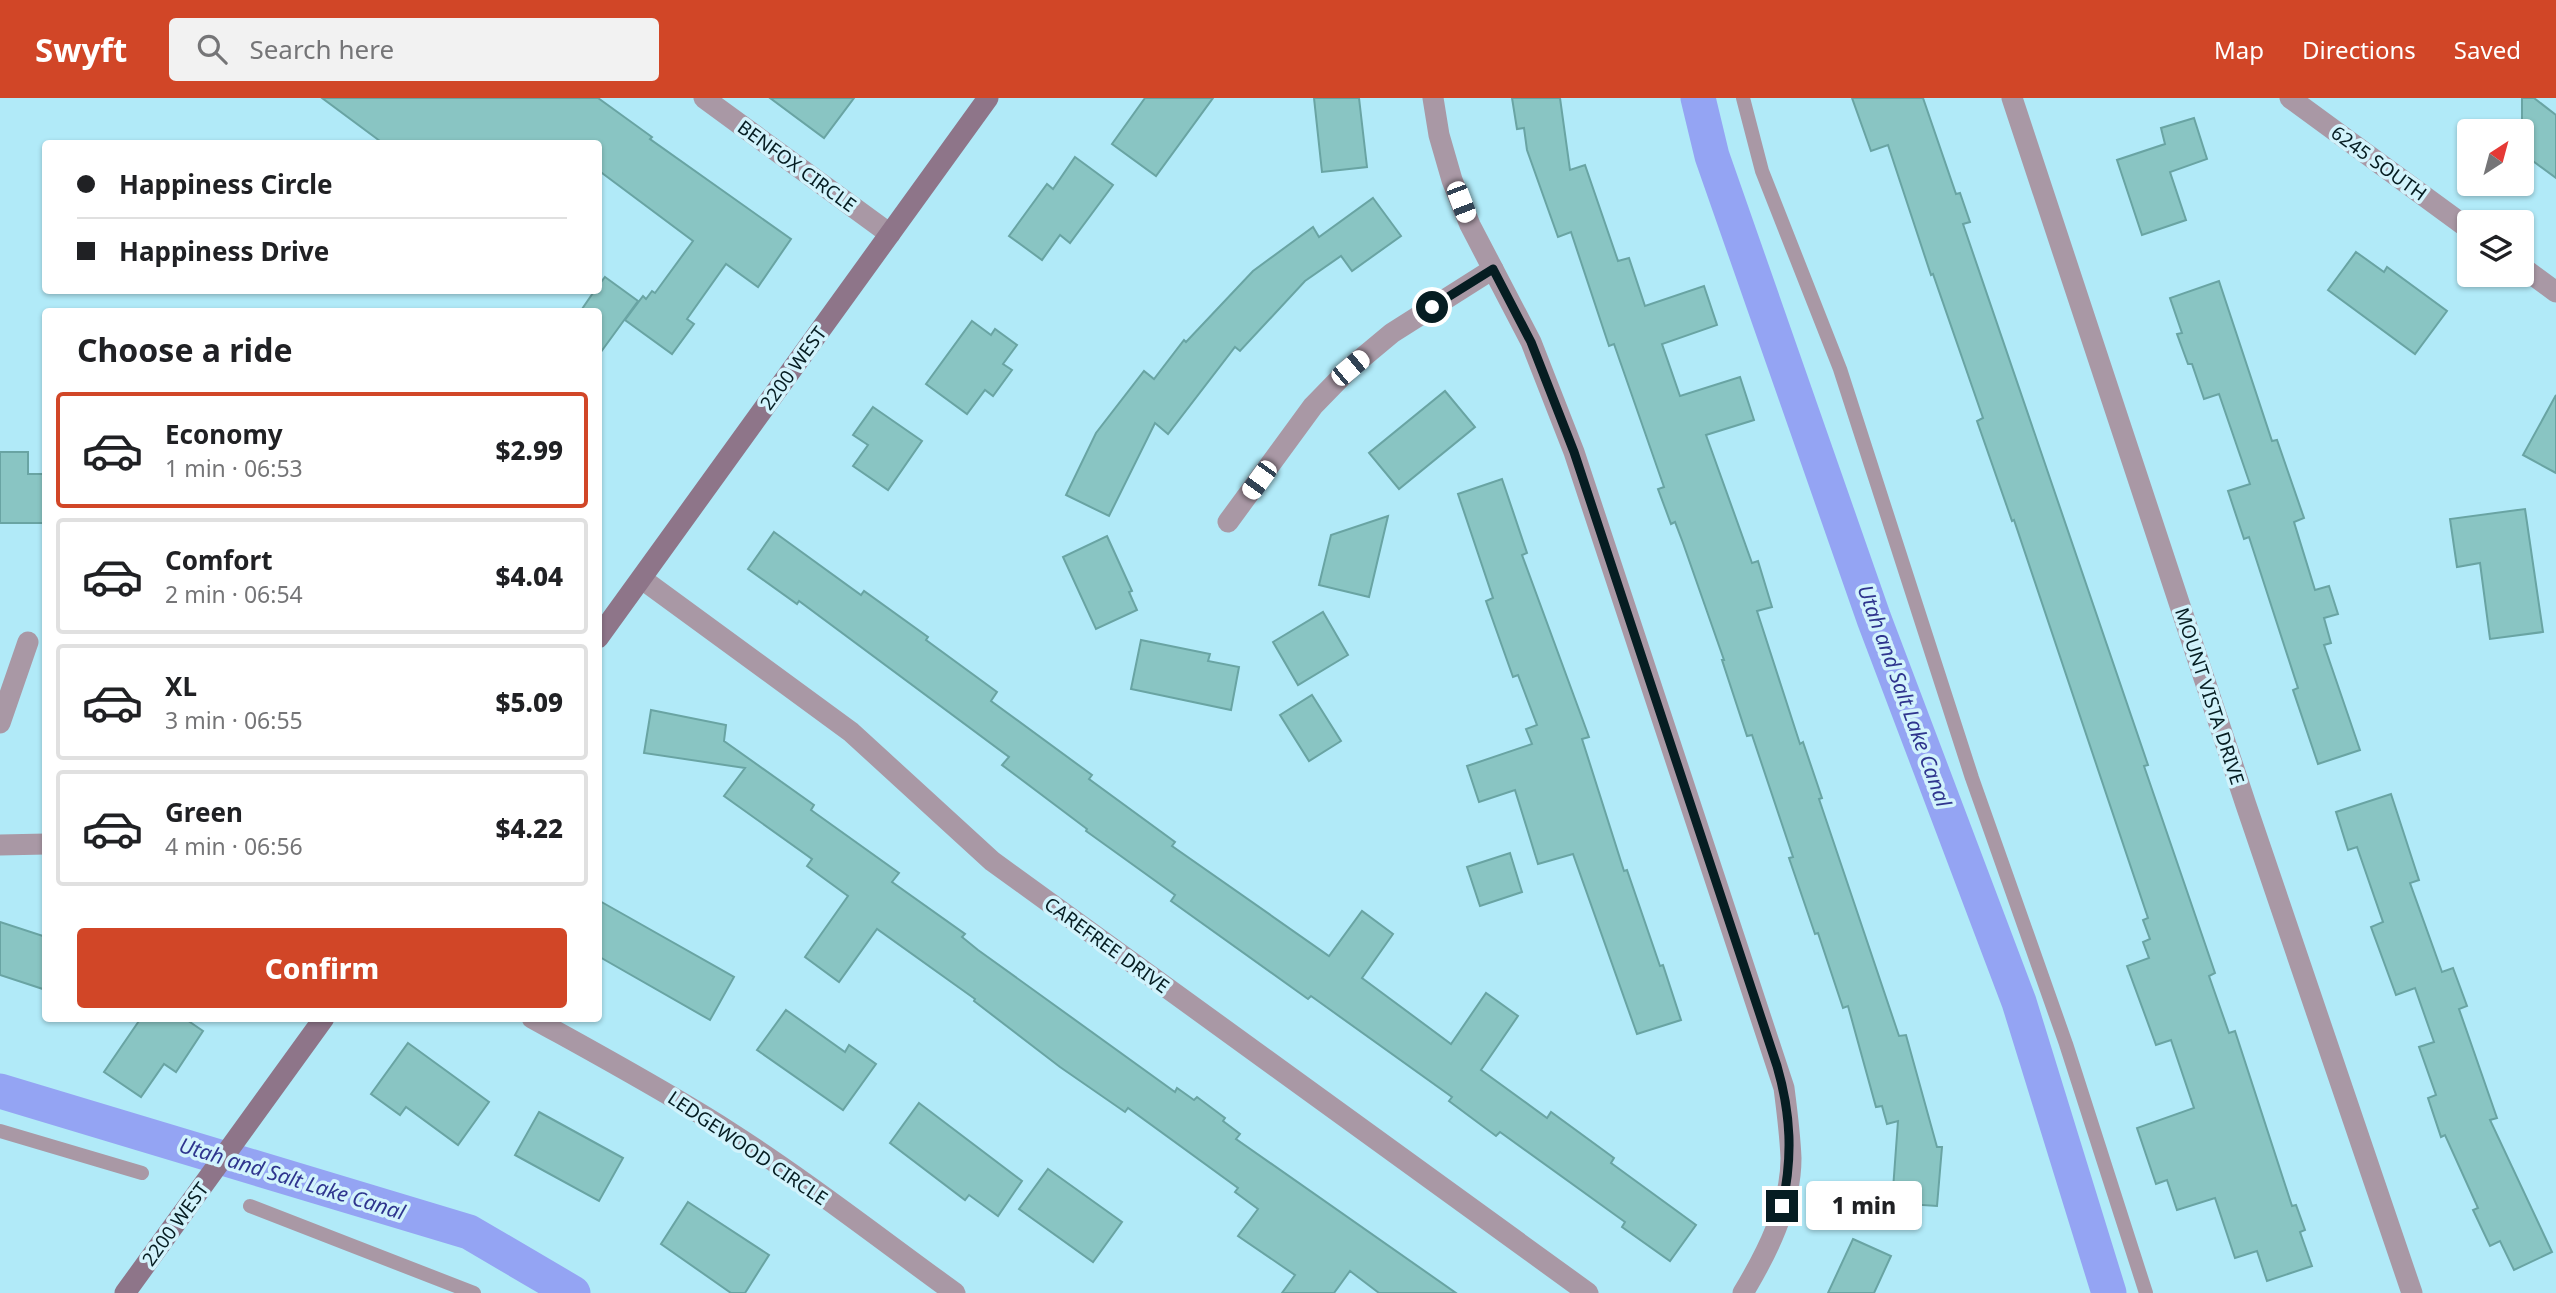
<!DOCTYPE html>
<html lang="en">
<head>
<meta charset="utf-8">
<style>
	:root { --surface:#fff; --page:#f2f2f2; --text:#202124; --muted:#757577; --line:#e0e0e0; --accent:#d14627 }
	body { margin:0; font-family:"Noto Sans",sans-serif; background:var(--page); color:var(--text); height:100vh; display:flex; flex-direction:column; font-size:26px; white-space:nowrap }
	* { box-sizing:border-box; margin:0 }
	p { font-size:23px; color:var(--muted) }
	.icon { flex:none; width:38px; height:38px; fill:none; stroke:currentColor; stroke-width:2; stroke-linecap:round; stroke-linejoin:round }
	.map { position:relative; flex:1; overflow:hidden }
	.drawer { position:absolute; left:42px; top:210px; width:560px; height:714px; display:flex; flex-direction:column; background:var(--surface); border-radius:7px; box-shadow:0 2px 5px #0004 }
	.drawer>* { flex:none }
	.top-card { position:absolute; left:42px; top:42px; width:560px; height:154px; border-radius:7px; box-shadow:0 2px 5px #0004; display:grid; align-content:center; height:154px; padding:0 35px; background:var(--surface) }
	.needle { width:46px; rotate:36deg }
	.fabs { position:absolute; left:2457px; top:21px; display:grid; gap:14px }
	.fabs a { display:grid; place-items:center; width:77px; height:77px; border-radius:7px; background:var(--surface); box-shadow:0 2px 5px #0004; font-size:35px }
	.end { position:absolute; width:32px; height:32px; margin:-16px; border:9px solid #061d22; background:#fff; box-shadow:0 0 0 4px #fff }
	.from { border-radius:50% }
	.bubble { position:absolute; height:49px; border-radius:7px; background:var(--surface); box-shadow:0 2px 5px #0004; font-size:23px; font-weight:800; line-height:49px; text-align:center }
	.car { position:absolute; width:21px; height:42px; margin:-21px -10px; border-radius:9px; box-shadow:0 0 5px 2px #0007; background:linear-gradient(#fff 24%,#345 0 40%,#fff 0 76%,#345 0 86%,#fff 0) }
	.top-card b { display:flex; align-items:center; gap:24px; height:66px; font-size:26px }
	.top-card b+b { border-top:2px solid var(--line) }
	.top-card i { width:18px; height:18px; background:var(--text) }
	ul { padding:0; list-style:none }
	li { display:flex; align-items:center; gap:21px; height:116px; margin:0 14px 10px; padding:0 21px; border:4px solid var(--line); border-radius:7px }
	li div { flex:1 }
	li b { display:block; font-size:26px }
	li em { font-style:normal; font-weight:800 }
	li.active { border-color:var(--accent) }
	li>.icon { width:63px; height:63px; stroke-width:1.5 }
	h2 { padding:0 35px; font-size:32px; line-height:84px }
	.cta { display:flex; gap:14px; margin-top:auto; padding:14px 35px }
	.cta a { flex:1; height:80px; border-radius:7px; background:var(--accent); color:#fff; font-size:28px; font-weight:800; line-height:80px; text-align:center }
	header { display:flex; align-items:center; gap:42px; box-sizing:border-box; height:98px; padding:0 35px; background:var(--accent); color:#fff }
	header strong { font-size:33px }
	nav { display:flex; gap:38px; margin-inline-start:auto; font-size:24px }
	.search { width:490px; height:63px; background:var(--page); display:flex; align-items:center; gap:18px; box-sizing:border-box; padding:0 24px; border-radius:7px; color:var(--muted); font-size:26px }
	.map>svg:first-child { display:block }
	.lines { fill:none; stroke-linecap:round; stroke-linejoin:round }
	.canal { stroke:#94a4f3; stroke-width:35 }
	.building { fill:#89c5c3; stroke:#69a4a3; stroke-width:2 }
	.lane { stroke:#a998a5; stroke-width:14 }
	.street { stroke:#a998a5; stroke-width:21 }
	.secondary { stroke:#8e7589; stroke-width:21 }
	.route { stroke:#061d22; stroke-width:9 }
	.labels { text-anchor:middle; stroke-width:7; stroke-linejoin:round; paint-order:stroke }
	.street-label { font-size:19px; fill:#061d22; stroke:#d2f3fc }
	.water-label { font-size:21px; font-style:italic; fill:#2f358e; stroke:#d2f3fc }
</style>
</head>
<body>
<header>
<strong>Swyft</strong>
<div class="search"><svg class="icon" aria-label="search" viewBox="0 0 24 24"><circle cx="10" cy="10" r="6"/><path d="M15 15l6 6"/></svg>Search here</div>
<nav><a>Map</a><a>Directions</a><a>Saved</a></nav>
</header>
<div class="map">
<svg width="2556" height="1195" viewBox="0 0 2556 1195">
	<rect width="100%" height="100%" fill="#b1eaf8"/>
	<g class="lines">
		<!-- canal -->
		<g class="canal">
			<polyline points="1698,0 1712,58 1874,521 2019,904 2109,1195"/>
			<polyline points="0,993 469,1134 573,1195"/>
		</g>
	</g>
	<!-- building -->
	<g class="building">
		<polygon points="322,0 598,0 652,39 650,41 791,141 758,189 726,166 687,221 694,226 672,256 625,222 643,198 646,201 652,193 655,195 693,143 598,72 598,46 384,46"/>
		<polygon points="770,0 854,0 824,40"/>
		<polygon points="1145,0 1213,0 1156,78 1112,46"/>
		<polygon points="1314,0 1359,0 1367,69 1322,74"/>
		<polygon points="1512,0 1560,0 1570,72 1585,67 1618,163 1629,160 1645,208 1704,188 1717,227 1662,246 1680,298 1740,279 1754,322 1706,337 1752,465 1758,463 1772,509 1757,513 1800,646 1803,644 1822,700 1819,701 1899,938 1906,937 1937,1049 1942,1049 1937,1108 1892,1105 1898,1023 1887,1026 1882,1008 1876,1009 1848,908 1843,910 1818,835 1815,836 1789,760 1793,759 1752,637 1747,638 1722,562 1724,562 1683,445 1675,424 1671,426 1658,391 1664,389 1614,246 1609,248 1571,134 1558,139 1527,52 1524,30 1517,31"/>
		<polygon points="1852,0 1923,0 1956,96 1960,95 1970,124 1963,126 2148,667 2144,668 2215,875 2209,878 2229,935 2235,933 2292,1108 2296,1107 2305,1132 2300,1134 2312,1168 2267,1183 2257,1153 2235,1160 2215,1100 2177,1112 2167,1082 2156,1086 2137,1030 2194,1010 2171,942 2156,947 2127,868 2149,860 2143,844 2150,841 2143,822 2148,820 2014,422 2012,423 1977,323 1983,320 1933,176 1931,177 1888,47 1871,53"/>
		<polygon points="2522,0 2534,0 2556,17 2556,80 2522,55"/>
		<polygon points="2194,20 2207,61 2170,74 2186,122 2142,137 2117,62 2165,46 2161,30"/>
		<polygon points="1075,59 1113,87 1070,145 1060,137 1042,162 1009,138 1047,86 1053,91"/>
		<polygon points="1373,100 1401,138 1352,173 1341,158 1305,183 1240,253 1235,249 1168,336 1155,325 1109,418 1066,397 1096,335 1144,273 1154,281 1184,242 1186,244 1253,173 1313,129 1319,139"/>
		<polygon points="2356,154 2384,174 2387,169 2447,213 2415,256 2328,192"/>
		<polygon points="605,179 638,203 598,258 598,214 580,214 595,192 598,192 598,188"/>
		<polygon points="2219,183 2272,343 2277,342 2304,420 2294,424 2315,492 2329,488 2338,516 2324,520 2331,545 2324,547 2360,652 2318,666 2293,592 2298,590 2249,439 2244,441 2228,393 2250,386 2219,296 2204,301 2192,266 2188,266 2177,236 2182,235 2170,200"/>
		<polygon points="972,223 991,237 995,231 1017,247 1003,266 1012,272 993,298 985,292 967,316 926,286"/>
		<polygon points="1445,293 1475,329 1399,391 1369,355"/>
		<polygon points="2556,297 2556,375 2523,357"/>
		<polygon points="873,309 922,343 888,392 853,368 868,347 853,337"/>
		<polygon points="0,354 28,354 28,376 46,376 46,425 0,425"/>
		<polygon points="1502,381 1527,455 1522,457 1589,639 1582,641 1624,773 1627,772 1660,868 1663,867 1681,922 1637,936 1573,756 1538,766 1515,692 1479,704 1467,668 1532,646 1526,631 1537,627 1518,577 1513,579 1486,503 1493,500 1458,396"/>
		<polygon points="2525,411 2543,534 2490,541 2480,465 2457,469 2450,421"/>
		<polygon points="1388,418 1369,499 1319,487 1331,437"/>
		<polygon points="774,434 861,497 864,493 928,539 926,542 997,594 991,603 1092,677 1089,681 1175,744 1172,748 1329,858 1362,813 1393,836 1362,880 1451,946 1486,895 1518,918 1481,972 1547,1020 1551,1014 1614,1060 1611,1065 1696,1127 1670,1163 1622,1129 1625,1124 1500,1034 1496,1038 1449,1003 1452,999 1311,898 1308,901 1171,803 1175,797 1086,733 1087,731 1002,667 1009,659 799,503 797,506 748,471"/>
		<polygon points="1107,438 1132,493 1129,494 1137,512 1096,531 1063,459"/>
		<polygon points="1323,514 1348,557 1298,587 1273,544"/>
		<polygon points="1141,542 1210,556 1208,563 1239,569 1231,612 1131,591"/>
		<polygon points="1312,597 1341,643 1309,663 1280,617"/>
		<polygon points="651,612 726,627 724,643 814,707 811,712 899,775 892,784 965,836 962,839 978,852 1175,994 1177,990 1194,1002 1197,999 1225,1020 1223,1023 1240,1036 1236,1041 1456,1195 1379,1195 1350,1173 1334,1195 1282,1195 1295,1177 1238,1138 1258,1111 1235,1094 1238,1090 1128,1010 1125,1014 1060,969 974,903 975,901 877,831 839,884 805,859 848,798 807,768 812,761 724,698 745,670 644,655"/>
		<polygon points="2391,696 2419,782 2410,785 2442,874 2453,870 2467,908 2459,911 2497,1020 2490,1022 2552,1154 2514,1172 2500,1143 2490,1148 2473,1112 2478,1110 2445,1037 2441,1039 2428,1000 2436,997 2419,949 2434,944 2415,890 2396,897 2371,829 2383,824 2357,749 2348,752 2336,714"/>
		<polygon points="1510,755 1522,794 1480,808 1467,769"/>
		<polygon points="598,802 734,879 710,922 598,858"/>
		<polygon points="0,824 46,839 46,892 0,877"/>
		<polygon points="786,912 845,954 849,947 876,966 843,1012 757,952"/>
		<polygon points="141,920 184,920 203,933 176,974 164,966 141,999 104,974"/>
		<polygon points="408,945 489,1004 458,1047 406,1009 400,1017 371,996"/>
		<polygon points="919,1005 1022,1083 998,1118 969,1097 965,1102 890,1045"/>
		<polygon points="539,1014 623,1060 599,1103 515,1057"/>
		<polygon points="1048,1071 1122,1124 1093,1164 1019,1111"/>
		<polygon points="688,1104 769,1157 745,1195 731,1195 661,1146"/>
		<polygon points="1853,1141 1891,1158 1874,1195 1828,1195"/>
	</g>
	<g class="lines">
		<!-- lane -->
		<g class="lane">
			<polyline points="1743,0 1762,73 1840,271 1972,680 2066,946 2146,1195"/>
			<polyline points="0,1033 142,1075"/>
			<polyline points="250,1108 474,1195"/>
		</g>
		<!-- street -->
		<g class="street">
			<polyline points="704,0 890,136"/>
			<path d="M1433,0L1439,37L1452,82L1470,127L1531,244L1574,354L1784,990C1787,1013 1790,1036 1791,1060C1791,1108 1767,1155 1743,1195"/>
			<polyline points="2012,0 2246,707 2412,1195"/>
			<polyline points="2290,0 2469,131"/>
			<polyline points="2522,169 2556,194"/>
			<polyline points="1228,424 1313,308 1350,270 1392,235 1493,171"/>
			<polyline points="642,481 851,634 992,763 1588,1195"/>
			<polyline points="0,625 28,544"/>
			<polyline points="0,747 46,746"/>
			<path d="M532,920C597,956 662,991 725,1031C805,1082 879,1140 955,1195"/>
		</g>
		<!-- secondary -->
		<g class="secondary">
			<polyline points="598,540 988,0"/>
			<polyline points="125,1195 324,920"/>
		</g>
	</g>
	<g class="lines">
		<!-- route -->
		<path class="route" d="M1432,209L1493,171L1531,244L1574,354L1777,968C1791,1016 1793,1059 1782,1108"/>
	</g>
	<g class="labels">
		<!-- street labels -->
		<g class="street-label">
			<text transform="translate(2379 65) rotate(36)" y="7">6245 SOUTH</text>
			<text transform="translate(797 68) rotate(36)" y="7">BENFOX CIRCLE</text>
			<text transform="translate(793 270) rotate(-54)" y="7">2200 WEST</text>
			<text transform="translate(2210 598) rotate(72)" y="7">MOUNT VISTA DRIVE</text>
			<text transform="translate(1107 847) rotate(36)" y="7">CAREFREE DRIVE</text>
			<text transform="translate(748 1050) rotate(34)" y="7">LEDGEWOOD CIRCLE</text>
			<text transform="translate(175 1126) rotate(-54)" y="7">2200 WEST</text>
		</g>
		<!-- water labels -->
		<g class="water-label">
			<text transform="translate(1904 598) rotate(70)" y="7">Utah and Salt Lake Canal</text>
			<text transform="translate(292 1081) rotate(17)" y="7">Utah and Salt Lake Canal</text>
		</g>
	</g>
</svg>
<div class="fabs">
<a><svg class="needle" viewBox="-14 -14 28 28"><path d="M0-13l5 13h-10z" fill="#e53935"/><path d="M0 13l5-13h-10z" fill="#757577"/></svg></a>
<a><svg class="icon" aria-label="layers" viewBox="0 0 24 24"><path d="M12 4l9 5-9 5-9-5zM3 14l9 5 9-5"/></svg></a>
</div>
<i class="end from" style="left:1432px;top:209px"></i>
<i class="end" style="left:1782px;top:1108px"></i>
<div class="bubble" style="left:1806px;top:1083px;width:116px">1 min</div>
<i class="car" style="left:1461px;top:104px;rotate:159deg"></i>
<i class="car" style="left:1350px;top:270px;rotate:50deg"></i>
<i class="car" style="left:1259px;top:382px;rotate:216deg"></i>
<div class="top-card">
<b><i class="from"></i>Happiness Circle</b>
<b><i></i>Happiness Drive</b>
</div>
<section class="drawer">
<h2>Choose a ride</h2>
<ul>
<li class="active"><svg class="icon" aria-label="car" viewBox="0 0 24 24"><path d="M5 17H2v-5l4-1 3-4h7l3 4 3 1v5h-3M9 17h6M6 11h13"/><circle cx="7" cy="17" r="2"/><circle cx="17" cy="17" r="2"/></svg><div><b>Economy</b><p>1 min · 06:53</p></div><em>$2.99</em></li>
<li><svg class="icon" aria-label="car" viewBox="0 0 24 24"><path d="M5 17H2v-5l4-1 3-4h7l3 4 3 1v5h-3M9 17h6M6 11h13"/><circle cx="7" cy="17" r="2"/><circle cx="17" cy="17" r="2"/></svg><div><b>Comfort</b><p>2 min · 06:54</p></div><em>$4.04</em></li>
<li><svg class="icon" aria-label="car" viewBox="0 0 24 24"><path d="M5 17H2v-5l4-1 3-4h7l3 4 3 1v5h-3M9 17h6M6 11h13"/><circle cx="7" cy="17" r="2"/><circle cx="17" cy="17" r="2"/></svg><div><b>XL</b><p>3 min · 06:55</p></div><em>$5.09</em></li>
<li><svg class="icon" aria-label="car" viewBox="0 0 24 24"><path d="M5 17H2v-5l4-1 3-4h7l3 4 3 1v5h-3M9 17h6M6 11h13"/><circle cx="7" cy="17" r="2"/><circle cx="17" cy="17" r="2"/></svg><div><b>Green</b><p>4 min · 06:56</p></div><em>$4.22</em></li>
</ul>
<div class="cta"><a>Confirm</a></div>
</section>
</div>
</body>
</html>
